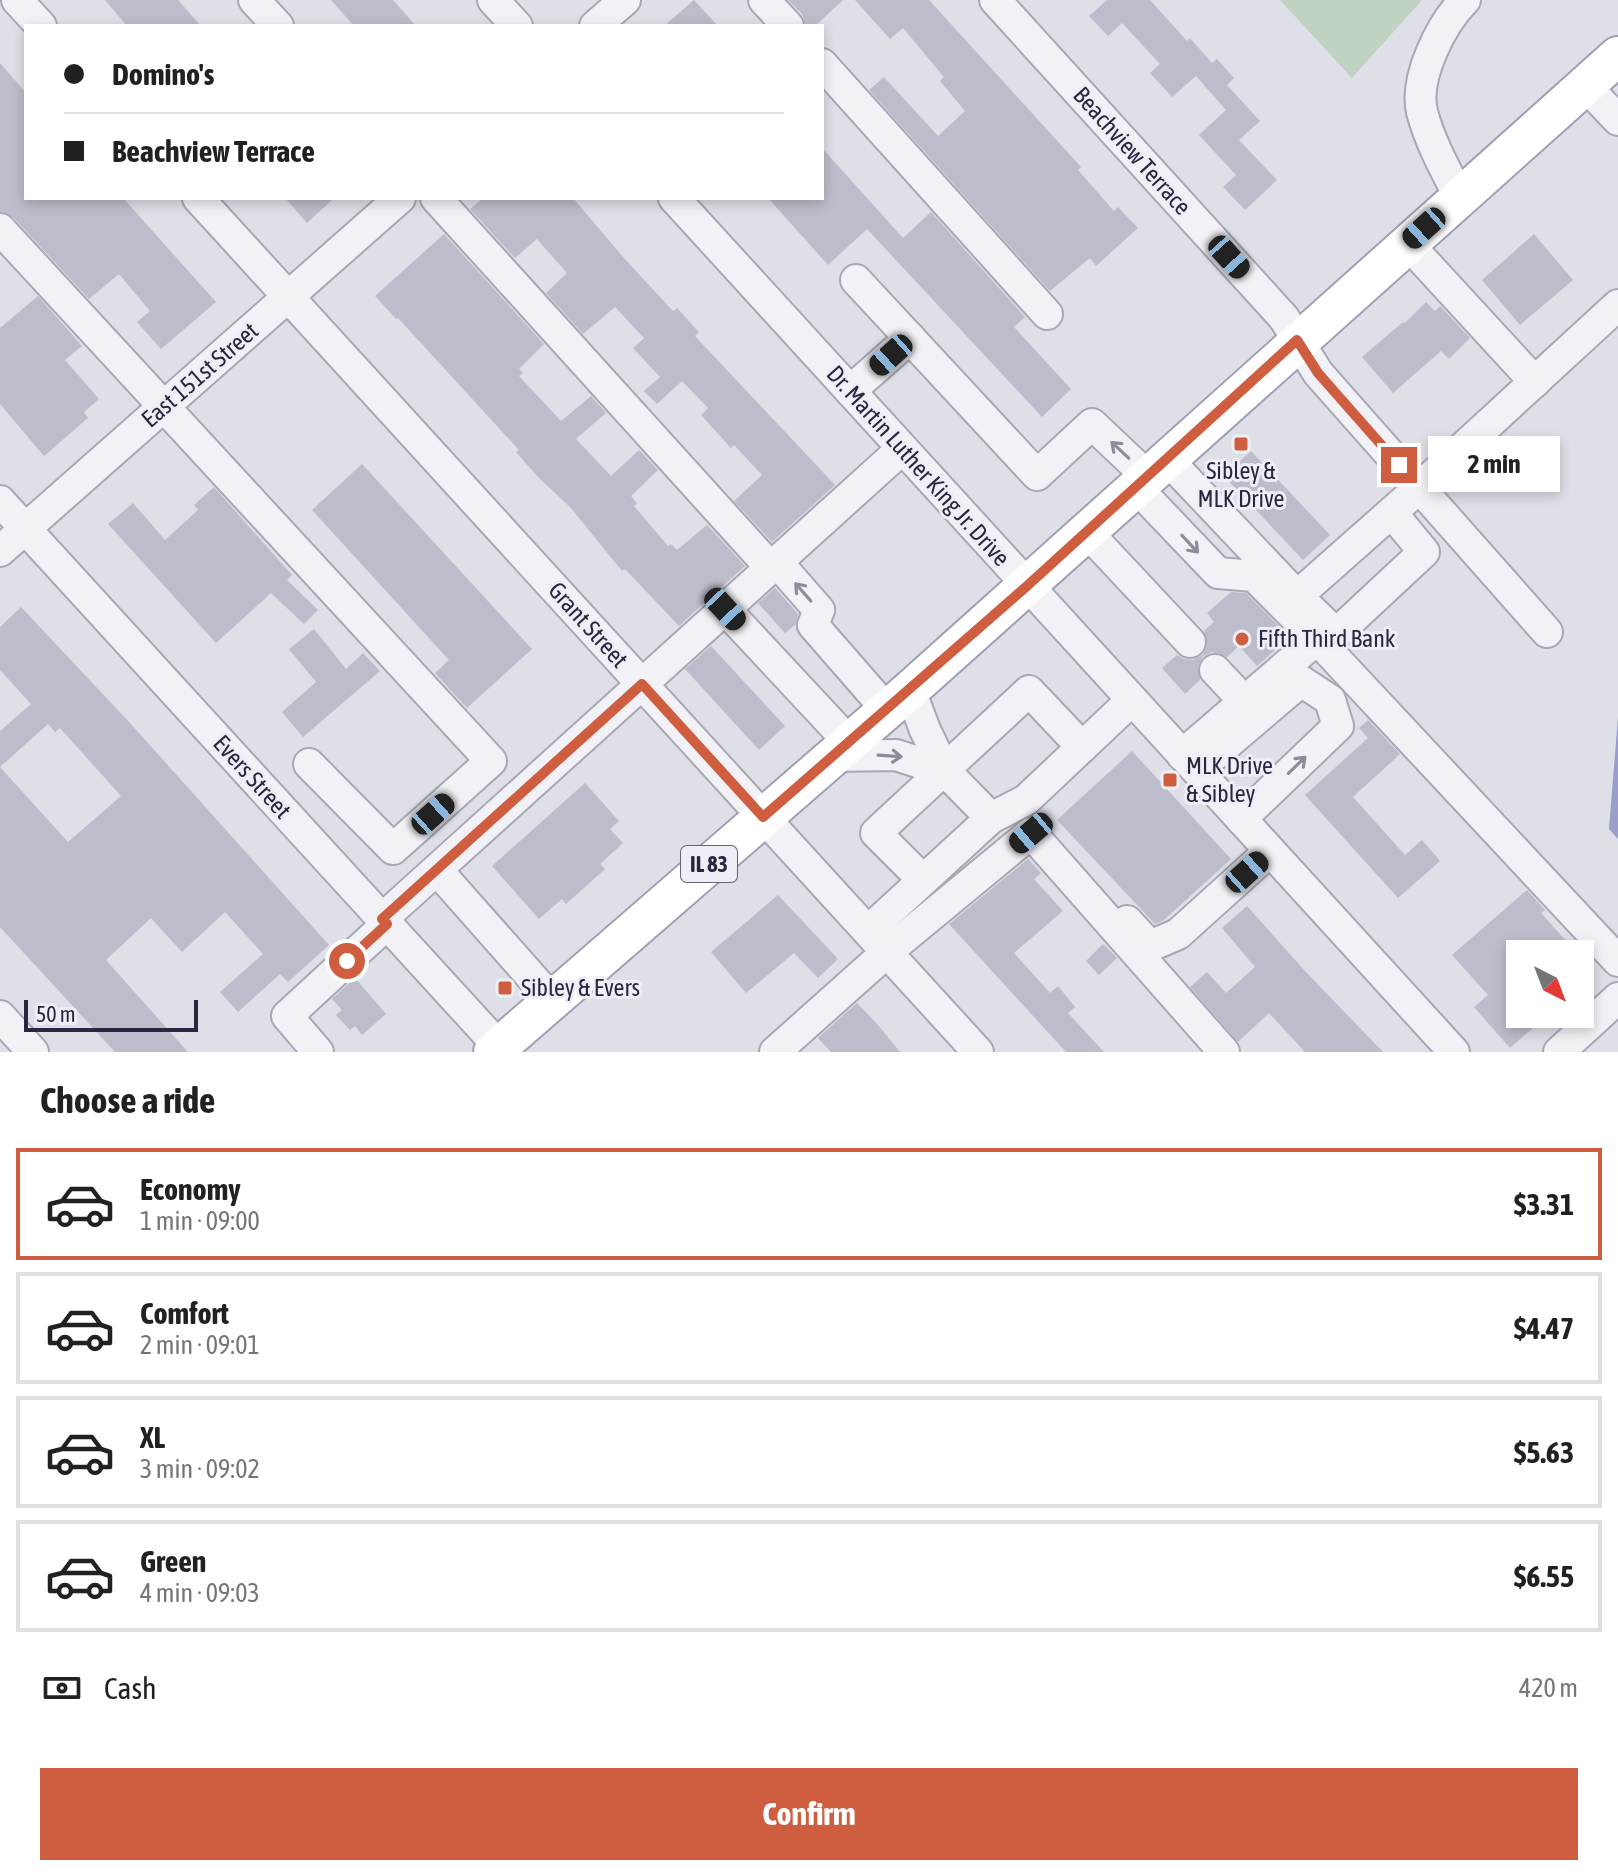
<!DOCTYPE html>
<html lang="en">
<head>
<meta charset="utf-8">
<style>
	:root { --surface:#fff; --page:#f2f2f2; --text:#202124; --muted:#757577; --line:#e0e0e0; --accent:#cf5e41 }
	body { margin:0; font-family:"Asap Condensed",sans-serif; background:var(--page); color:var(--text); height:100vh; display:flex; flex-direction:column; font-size:30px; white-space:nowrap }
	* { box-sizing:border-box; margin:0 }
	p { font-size:26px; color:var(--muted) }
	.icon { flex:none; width:44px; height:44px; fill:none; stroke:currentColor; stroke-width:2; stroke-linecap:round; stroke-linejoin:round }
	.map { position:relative; height:1052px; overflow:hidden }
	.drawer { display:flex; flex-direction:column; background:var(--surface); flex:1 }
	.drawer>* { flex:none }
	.banner { position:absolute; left:24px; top:24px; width:800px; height:176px; border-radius:0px; box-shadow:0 4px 12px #0003; display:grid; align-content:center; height:176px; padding:0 40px; background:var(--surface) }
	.needle { width:52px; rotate:138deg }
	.buttons { position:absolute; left:1506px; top:940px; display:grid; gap:16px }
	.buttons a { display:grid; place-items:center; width:88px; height:88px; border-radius:0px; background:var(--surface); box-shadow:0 4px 12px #0003; font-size:40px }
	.scale { position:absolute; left:24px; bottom:20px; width:174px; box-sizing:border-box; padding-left:8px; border:4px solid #27283f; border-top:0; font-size:22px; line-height:28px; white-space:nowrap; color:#27283f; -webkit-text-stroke:6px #eeeff6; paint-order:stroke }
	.end { position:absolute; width:36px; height:36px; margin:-18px; border:10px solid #cf5e41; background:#fff; box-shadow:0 0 0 4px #fff }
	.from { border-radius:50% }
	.bubble { position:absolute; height:56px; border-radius:0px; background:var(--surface); box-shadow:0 4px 12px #0003; font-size:26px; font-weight:700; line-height:56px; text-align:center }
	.car { position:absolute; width:24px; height:48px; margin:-24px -12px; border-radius:10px; box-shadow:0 0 6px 2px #0007; background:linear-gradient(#222 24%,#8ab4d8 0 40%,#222 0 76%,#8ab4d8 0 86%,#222 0) }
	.banner b { display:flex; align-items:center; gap:28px; height:76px; font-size:30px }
	.banner b+b { border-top:2px solid var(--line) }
	.banner i { width:20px; height:20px; background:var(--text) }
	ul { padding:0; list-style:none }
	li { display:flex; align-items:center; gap:24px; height:112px; margin:0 16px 12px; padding:0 24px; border:4px solid var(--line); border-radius:0px }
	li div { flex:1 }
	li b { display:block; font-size:30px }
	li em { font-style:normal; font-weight:700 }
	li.selected { border-color:var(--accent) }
	li>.icon { width:72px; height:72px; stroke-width:1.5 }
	h2 { padding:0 40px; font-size:36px; line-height:96px }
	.pay { display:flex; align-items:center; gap:20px; height:88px; padding:0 40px; font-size:30px }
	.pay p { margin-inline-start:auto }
	.action { display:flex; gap:16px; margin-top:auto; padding:16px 40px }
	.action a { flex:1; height:92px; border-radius:0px; background:var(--accent); color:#fff; font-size:32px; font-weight:700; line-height:92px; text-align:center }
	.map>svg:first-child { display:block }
	.green { fill:#c0d2c1 }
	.water { fill:#999fc9 }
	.building { fill:#bcbccb; fill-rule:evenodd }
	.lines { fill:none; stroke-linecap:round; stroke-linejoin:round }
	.minor-casing { stroke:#a8a8b5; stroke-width:34 }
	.major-casing { stroke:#9e9fb4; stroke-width:42 }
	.minor { stroke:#f1f1f6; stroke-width:30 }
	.major { stroke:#fff; stroke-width:38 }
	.oneway { stroke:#8c8c9a }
	.route { stroke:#cf5e41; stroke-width:10 }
	.poi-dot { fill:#cf5e41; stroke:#eeeff6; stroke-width:3 }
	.labels { text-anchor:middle; stroke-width:6; stroke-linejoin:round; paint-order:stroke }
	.shield { fill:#eeeff6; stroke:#636476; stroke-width:2 }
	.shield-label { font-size:22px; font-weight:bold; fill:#27283f }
	.street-label { font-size:24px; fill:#27283f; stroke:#eeeff6 }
	.poi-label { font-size:24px; fill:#27283f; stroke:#eeeff6; text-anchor:start }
</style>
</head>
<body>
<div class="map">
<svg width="1618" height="1052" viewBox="0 0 1618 1052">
	<rect width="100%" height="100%" fill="#dfdfe8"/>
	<!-- green -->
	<polygon class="green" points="1280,0 1422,0 1352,78"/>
	<!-- water -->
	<polygon class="water" points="1618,717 1618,839 1609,829"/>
	<!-- building -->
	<g class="building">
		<polygon points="105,0 178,0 201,26 127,26"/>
		<polygon points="331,0 393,0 416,26 354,26"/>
		<polygon points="694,0 718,26 664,26"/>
		<polygon points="788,0 843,0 815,26 806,26 802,14"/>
		<polygon points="855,0 929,0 1081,167 1078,170 1114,211 1118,207 1138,228 1096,266 1090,258 1050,291 869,90 884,77 938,136 965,111 940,81 944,77 903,28 890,39"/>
		<polygon points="1107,0 1150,0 1187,41 1190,38 1212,63 1217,59 1234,78 1227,85 1260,121 1239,140 1277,180 1245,210 1223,187 1236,175 1199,135 1226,110 1196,76 1172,97 1150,73 1160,64 1122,23 1108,36 1089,16"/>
		<polygon points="0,63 26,93 26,198 123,198 216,302 161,349 137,322 150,311 119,274 89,299 13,217 0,212"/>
		<polygon points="822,148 903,238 931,212 1025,317 1014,327 1071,389 1042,417 867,229 828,265 768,198 822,198"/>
		<polygon points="285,198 334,198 307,223"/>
		<polygon points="483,198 573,198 623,257 673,311 677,308 699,332 695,336 835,485 772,542 734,501 762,475 734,445 731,448 701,415 708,408 682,381 657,404 644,391 660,377 633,348 644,338 615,307 583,334 546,293 567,273 537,239 515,258 470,209"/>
		<polygon points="444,234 544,344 519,369 523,373 519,376 561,421 591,396 606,413 576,439 611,476 639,450 658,470 631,496 637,503 634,506 668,546 671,544 677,550 707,525 745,566 679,626 625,569 622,571 571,508 538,477 516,452 519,450 398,318 396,319 375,296"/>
		<polygon points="1534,234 1573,280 1520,325 1482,280"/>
		<polygon points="38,296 82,346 65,360 99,399 84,412 88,418 44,456 0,404 0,328"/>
		<polygon points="1426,302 1435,311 1440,306 1470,338 1449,359 1441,351 1393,393 1362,357 1403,322 1405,323"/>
		<polygon points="1251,451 1330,535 1303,560 1224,476"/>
		<polygon points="362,464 532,649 467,708 435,673 449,660 312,510"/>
		<polygon points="214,487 292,575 287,580 318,610 304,624 271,593 216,643 108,524 133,503 165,540 198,510 194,505"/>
		<polygon points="775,588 798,614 796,624 785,633 758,603"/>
		<polygon points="1231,592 1246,593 1290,637 1257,666 1239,646 1227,657 1212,652 1203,656 1198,666 1200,680 1185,694 1162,668 1177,655 1184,659 1193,660 1203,655 1207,646 1204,631 1214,622 1207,613"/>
		<path d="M21,607L130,723L329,945L288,982L280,974L238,1012L220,992L263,954L225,912L182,952L151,918L106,960L188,1052H115L0,927V731L31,704L0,670V627ZM48,724L55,732L60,728L121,796L68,842L0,767Z"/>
		<polygon points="314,629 346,669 363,653 380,671 303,737 282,712 316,682 289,649"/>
		<polygon points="711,646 785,726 759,750 685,669"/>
		<polygon points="1368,720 1400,754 1353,797 1405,855 1422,840 1440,861 1398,898 1305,795 1368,738 1359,728"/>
		<polygon points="1132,751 1231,859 1164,920 1155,924 1057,820"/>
		<polygon points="585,783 619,821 610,829 623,843 600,864 605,869 566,904 562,899 539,919 492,866"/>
		<polygon points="1028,859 1041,873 1034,879 1063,911 1014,953 1050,993 1058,986 1075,1007 1068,1013 1104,1052 1066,1052 949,924"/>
		<polygon points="1527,890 1545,910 1541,913 1578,954 1520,954 1520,1014 1549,1014 1510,1048 1474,1007 1488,995 1452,955"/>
		<polygon points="778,895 838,959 818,978 794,953 746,993 711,952"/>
		<polygon points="1247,906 1305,971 1383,1052 1305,1052 1269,1013 1238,1042 1190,987 1207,972 1226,993 1255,967 1222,928"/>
		<polygon points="1103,944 1117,958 1099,975 1086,961"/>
		<polygon points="355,978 386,1014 362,1035 355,1026 350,1030 336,1015 342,1010 332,999"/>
		<polygon points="857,1003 878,1025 900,1052 831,1052 818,1038"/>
	</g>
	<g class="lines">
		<defs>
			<g id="minor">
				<polyline points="17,0 41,26"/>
				<polyline points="254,0 278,26"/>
				<polyline points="493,0 517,26"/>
				<polyline points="764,0 788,26"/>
				<polyline points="995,0 1284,318 1318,373 1547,632"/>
				<polyline points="595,26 625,0"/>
				<polyline points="822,64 1047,314"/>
				<polyline points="1585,85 1618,120"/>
				<path d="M1459,196C1445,169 1430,142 1422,112C1414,78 1441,24 1465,0"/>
				<polyline points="198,198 978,1052"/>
				<polyline points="436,198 771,568"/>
				<polyline points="674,198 1454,1052"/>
				<polyline points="0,229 491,761 393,849 309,764"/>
				<polyline points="1407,243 1535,382"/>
				<polyline points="856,280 1037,475 1092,424 1148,477"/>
				<polyline points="850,391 910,338"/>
				<polyline points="1167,459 1297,596 1336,634 1424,552 1392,513"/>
				<polyline points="1136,487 1218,573 1254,576 1317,639 1182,755"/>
				<polyline points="0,501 504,1052"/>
				<polyline points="1087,532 1190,642"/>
				<polyline points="0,551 400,198"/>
				<polyline points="777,562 819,610 813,625 887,710"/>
				<polyline points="1297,596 1419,488 1618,305"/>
				<polyline points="725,609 849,742"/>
				<polyline points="1317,639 1618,961"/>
				<polyline points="1215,670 1244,701"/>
				<polyline points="910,690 925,730 945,771 991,818"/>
				<polyline points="833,756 896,755 945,771"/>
				<polyline points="1212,757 1301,681 1330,700 1338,726 1241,819"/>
				<polyline points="437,870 552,1000"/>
				<polyline points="923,880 876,833 1029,691 1082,747"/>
				<polyline points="382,919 902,449"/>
				<polyline points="1127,921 1150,946 1178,934 1270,851"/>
				<polyline points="868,931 991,818 1026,800 1132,700"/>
				<polyline points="0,1016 33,1052"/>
				<polyline points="318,1052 287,1016 387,924"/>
				<polyline points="775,1052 887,952 1031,833 1224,1052"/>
				<polyline points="1559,1052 1618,998"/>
			</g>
			<polyline id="major" points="493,1052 910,690 1618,56"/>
		</defs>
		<!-- minor casing -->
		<use href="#minor" class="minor-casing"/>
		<!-- major casing -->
		<use href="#major" class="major-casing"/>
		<!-- minor -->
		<use href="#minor" class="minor"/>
		<!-- major -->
		<use href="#major" class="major"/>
	</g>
	<!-- one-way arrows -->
	<defs><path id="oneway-shaft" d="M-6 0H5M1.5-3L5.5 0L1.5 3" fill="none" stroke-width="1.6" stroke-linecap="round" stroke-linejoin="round" transform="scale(2)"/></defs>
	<g class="oneway">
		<use href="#oneway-shaft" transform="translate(1120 450) rotate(-137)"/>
		<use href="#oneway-shaft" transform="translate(1190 544) rotate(47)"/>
		<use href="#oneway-shaft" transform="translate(803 592) rotate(-131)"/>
		<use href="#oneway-shaft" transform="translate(890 756) rotate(4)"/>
		<use href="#oneway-shaft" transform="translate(1297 765) rotate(-44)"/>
	</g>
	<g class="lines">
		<!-- route -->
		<polyline class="route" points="347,961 387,924 382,919 642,684 763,817 1027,586 1297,340 1318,373 1399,465"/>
	</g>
	<!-- markers -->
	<g class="poi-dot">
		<rect x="1233" y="436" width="16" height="16" rx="4"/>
		<circle cx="1242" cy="639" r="8"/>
		<rect x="1162" y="772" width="16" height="16" rx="4"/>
		<rect x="497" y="980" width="16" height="16" rx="4"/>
	</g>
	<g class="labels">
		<!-- shield labels -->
		<rect class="shield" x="681" y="846" width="56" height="36" rx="6"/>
		<g class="shield-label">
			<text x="709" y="872">IL 83</text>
		</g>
		<!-- street labels -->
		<g class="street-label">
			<text transform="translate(1132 151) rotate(48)" y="8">Beachview Terrace</text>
			<text transform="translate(200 375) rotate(-41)" y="8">East 151st Street</text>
			<text transform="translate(918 466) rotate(48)" y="8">Dr. Martin Luther King Jr. Drive</text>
			<text transform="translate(588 625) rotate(48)" y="8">Grant Street</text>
			<text transform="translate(252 777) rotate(48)" y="8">Evers Street</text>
		</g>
		<!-- poi labels -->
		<g class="poi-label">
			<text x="1241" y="479" text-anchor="middle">Sibley &amp;<tspan x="1241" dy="28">MLK Drive</tspan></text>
			<text x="1258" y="647">Fifth Third Bank</text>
			<text x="1186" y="774">MLK Drive<tspan x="1186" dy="28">&amp; Sibley</tspan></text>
			<text x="521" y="996">Sibley &amp; Evers</text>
		</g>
	</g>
</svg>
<div class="buttons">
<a><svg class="needle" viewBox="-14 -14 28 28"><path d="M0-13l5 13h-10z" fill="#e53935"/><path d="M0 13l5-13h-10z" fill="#757577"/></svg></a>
</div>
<div class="scale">50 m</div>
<i class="end from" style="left:347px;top:961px"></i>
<i class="end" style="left:1399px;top:465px"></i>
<div class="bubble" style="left:1428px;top:436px;width:132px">2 min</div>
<i class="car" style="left:1424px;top:228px;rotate:228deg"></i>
<i class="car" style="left:1229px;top:257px;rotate:138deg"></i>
<i class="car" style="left:891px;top:355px;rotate:228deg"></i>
<i class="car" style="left:725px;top:609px;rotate:137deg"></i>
<i class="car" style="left:433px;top:814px;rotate:48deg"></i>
<i class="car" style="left:1031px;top:833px;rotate:230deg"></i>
<i class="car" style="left:1247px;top:872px;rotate:48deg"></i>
<div class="banner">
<b><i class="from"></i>Domino's</b>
<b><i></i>Beachview Terrace</b>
</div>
</div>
<section class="drawer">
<h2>Choose a ride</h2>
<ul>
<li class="selected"><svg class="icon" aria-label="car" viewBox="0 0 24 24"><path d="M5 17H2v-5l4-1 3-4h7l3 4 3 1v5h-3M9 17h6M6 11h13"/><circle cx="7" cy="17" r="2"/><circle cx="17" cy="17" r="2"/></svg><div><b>Economy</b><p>1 min · 09:00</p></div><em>$3.31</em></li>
<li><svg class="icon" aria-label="car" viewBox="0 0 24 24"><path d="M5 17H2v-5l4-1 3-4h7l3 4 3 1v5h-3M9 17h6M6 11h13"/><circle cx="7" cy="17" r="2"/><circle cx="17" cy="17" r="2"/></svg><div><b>Comfort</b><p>2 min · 09:01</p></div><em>$4.47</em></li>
<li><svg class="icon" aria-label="car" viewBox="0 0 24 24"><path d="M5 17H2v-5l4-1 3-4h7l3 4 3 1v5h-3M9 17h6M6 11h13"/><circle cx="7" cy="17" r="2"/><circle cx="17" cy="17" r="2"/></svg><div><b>XL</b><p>3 min · 09:02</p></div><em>$5.63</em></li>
<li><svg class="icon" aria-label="car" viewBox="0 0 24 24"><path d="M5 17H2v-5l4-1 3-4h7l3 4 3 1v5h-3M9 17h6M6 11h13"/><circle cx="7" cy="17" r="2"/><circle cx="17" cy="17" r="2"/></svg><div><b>Green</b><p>4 min · 09:03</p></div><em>$6.55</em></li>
</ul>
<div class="pay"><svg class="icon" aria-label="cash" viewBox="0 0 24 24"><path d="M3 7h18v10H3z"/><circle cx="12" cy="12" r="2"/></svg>Cash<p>420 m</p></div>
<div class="action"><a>Confirm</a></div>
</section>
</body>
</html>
